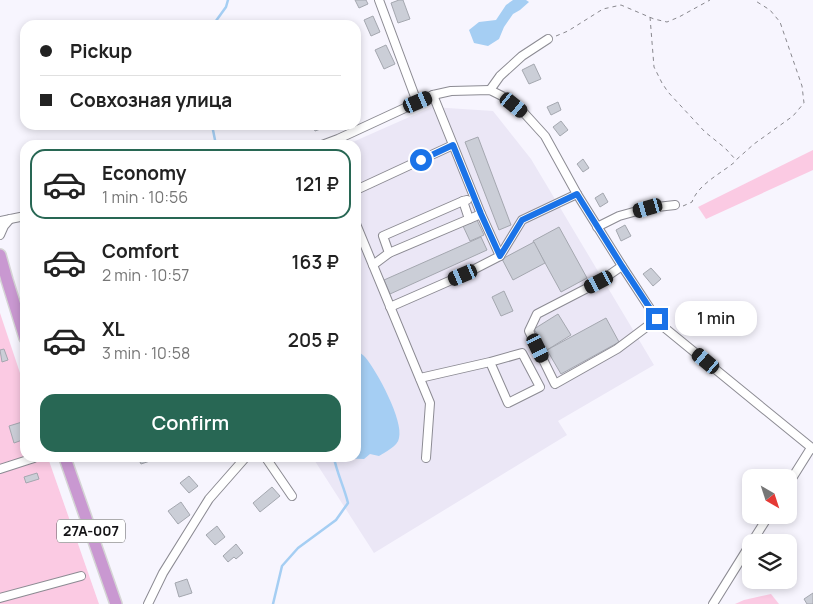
<!DOCTYPE html>
<html lang="en">
<head>
<meta charset="utf-8">
<style>
	:root { --surface:#fff; --page:#f6f6f6; --text:#222; --muted:#767676; --line:#e0e0e0; --accent:#286754 }
	body { margin:0; font-family:Manrope,sans-serif; background:var(--page); color:var(--text); height:100vh; display:flex; flex-direction:column; font-size:19px; white-space:nowrap }
	* { box-sizing:border-box; margin:0 }
	p { font-size:16px; color:var(--muted) }
	.icon { flex:none; width:28px; height:28px; fill:none; stroke:currentColor; stroke-width:2; stroke-linecap:round; stroke-linejoin:round }
	.map { position:relative; flex:1; overflow:hidden }
	.details { position:absolute; left:20px; top:140px; width:341px; height:322px; display:flex; flex-direction:column; background:var(--surface); border-radius:15px; box-shadow:0 2px 8px #0003 }
	.details>* { flex:none }
	.hud { position:absolute; left:20px; top:20px; width:341px; height:110px; border-radius:15px; box-shadow:0 2px 8px #0003; display:grid; align-content:center; height:110px; padding:0 20px; background:var(--surface) }
	.needle { width:32px; rotate:141deg }
	.tools { position:absolute; left:742px; top:469px; display:grid; gap:10px }
	.tools a { display:grid; place-items:center; width:55px; height:55px; border-radius:10px; background:var(--surface); box-shadow:0 2px 8px #0003; font-size:25px }
	.end { position:absolute; width:22px; height:22px; margin:-11px; border:6px solid #1a73e8; background:#fff; box-shadow:0 0 0 2px #fff }
	.from { border-radius:50% }
	.bubble { position:absolute; height:35px; border-radius:15px; background:var(--surface); box-shadow:0 2px 8px #0003; font-size:16px; font-weight:600; line-height:35px; text-align:center }
	.car { position:absolute; width:15px; height:30px; margin:-15px -8px; border-radius:6px; box-shadow:0 0 4px 1px #0007; background:linear-gradient(#222 24%,#8ab4d8 0 40%,#222 0 76%,#8ab4d8 0 86%,#222 0) }
	.hud b { display:flex; align-items:center; gap:18px; height:48px; font-size:19px }
	.hud b+b { border-top:1px solid var(--line) }
	.hud i { width:12px; height:12px; background:var(--text) }
	ul { padding:9px 0 0; list-style:none }
	li { display:flex; align-items:center; gap:15px; height:70px; margin:0 10px 8px; padding:0 10px; border:2px solid transparent; border-radius:15px }
	li div { flex:1 }
	li b { display:block; font-size:19px }
	li em { font-style:normal; font-weight:600 }
	li.current { border-color:var(--accent) }
	li>.icon { width:45px; height:45px; stroke-width:1.5 }
	.action { display:flex; gap:10px; margin-top:auto; padding:10px 20px }
	.action a { flex:1; height:58px; border-radius:15px; background:var(--accent); color:#fff; font-size:20px; font-weight:600; line-height:58px; text-align:center }
	.map>svg:first-child { display:block }
	.built { fill:#ebe7f6 }
	.green { fill:#fbcae3 }
	.water { fill:#a5cef3 }
	.lines { fill:none; stroke-linecap:round; stroke-linejoin:round }
	.stream { stroke:#a5cef3; stroke-width:2.5 }
	.building { fill:#cbced7; stroke:#a4a7af }
	.minor-casing { stroke:#8c8b93; stroke-width:10 }
	.highway-casing { stroke:#d5d5d5; stroke-width:14 }
	.path { stroke:#89888e; stroke-width:1; stroke-dasharray:4 4; stroke-linecap:butt }
	.minor { stroke:#fff; stroke-width:8 }
	.highway { stroke:#c998d1; stroke-width:11 }
	.route { stroke:#1a73e8; stroke-width:6 }
	.labels { text-anchor:middle; stroke-width:5; stroke-linejoin:round; paint-order:stroke }
	.shield { fill:#fff; stroke:#5a5a5c; stroke-width:1 }
	.shield-label { font-size:14px; font-weight:bold; fill:#141316 }
</style>
</head>
<body>
<div class="map">
<svg width="813" height="604" viewBox="0 0 813 604">
	<rect width="100%" height="100%" fill="#f7f5fe"/>
	<!-- built -->
	<polygon class="built" points="432,107 493,111 531,159 654,365 558,421 567,435 374,553 313,458 356,458 356,145 346,145"/>
	<!-- green -->
	<g class="green">
		<polygon points="813,150 813,170 706,219 698,207"/>
		<polygon points="0,313 25,388 25,458 48,458 99,604 0,604"/>
		<polygon points="771,594 779,604 735,604 744,600"/>
	</g>
	<!-- water -->
	<g class="water">
		<polygon points="513,0 526,0 529,2 520,10 513,14 504,27 499,39 488,46 474,43 469,30 479,22 496,20 506,5"/>
		<path d="M356,350C359,352 363,355 365,357C377,371 404,421 399,438C398,446 385,452 379,456L370,454L364,459L334,458H356Z"/>
	</g>
	<g class="lines">
		<!-- stream -->
		<g class="stream">
			<polyline points="213,25 226,7 228,0"/>
			<polyline points="212,125 216,145"/>
			<path d="M273,604L282,566L298,548L336,520L348,503C344,487 337,473 334,458"/>
		</g>
	</g>
	<!-- building -->
	<g class="building">
		<polygon points="355,0 366,0 368,4 359,8"/>
		<polygon points="399,0 403,0 410,19 398,23 391,3"/>
		<polygon points="373,16 380,32 371,36 364,20"/>
		<polygon points="386,45 395,64 384,69 375,50"/>
		<polygon points="534,64 541,79 529,84 522,70"/>
		<polygon points="558,102 561,110 551,115 547,107"/>
		<polygon points="561,121 568,130 560,136 553,127"/>
		<polygon points="115,125 124,125 124,128 116,129"/>
		<polygon points="312,125 325,125 326,127 315,131"/>
		<polygon points="478,137 511,225 499,230 465,142"/>
		<polygon points="583,159 589,168 583,172 577,164"/>
		<polygon points="603,193 608,202 600,207 595,198"/>
		<polygon points="477,220 484,235 470,241 463,226"/>
		<polygon points="625,225 631,236 621,241 616,230"/>
		<polygon points="559,227 587,278 561,292 533,241"/>
		<polygon points="481,237 487,250 390,294 384,280"/>
		<polygon points="534,242 545,263 513,280 502,259"/>
		<polygon points="651,268 661,279 653,286 643,274"/>
		<polygon points="504,291 513,311 501,316 492,297"/>
		<polygon points="558,314 571,335 547,350 534,329"/>
		<polygon points="606,318 619,342 561,374 547,350"/>
		<polygon points="4,349 8,360 2,362 0,350"/>
		<polygon points="22,422 25,432 25,439 14,443 9,426"/>
		<polygon points="138,458 159,458 141,464"/>
		<polygon points="37,473 39,479 26,483 24,477"/>
		<polygon points="189,476 198,486 189,493 180,483"/>
		<polygon points="272,487 280,496 260,512 253,503"/>
		<polygon points="181,502 190,515 178,524 168,511"/>
		<polygon points="217,526 225,537 215,545 206,535"/>
		<polygon points="236,544 243,553 236,559 234,557 228,562 223,556"/>
		<polygon points="187,579 192,593 179,597 175,583"/>
		<polygon points="813,593 813,604 807,604 804,599"/>
	</g>
	<g class="lines">
		<defs>
			<g id="minor">
				<polyline points="379,0 417,102"/>
				<polyline points="490,90 500,76 522,56 548,39"/>
				<polyline points="322,145 338,139 433,95 451,91 490,90 502,96 525,114 545,136 577,194 622,266 660,324 813,449"/>
				<polyline points="356,190 453,145"/>
				<polyline points="467,200 463,201 469,219"/>
				<polyline points="0,221 25,216"/>
				<polyline points="356,224 430,403 426,458"/>
				<polyline points="597,227 619,216 648,208 675,205"/>
				<polyline points="0,235 4,226 10,219"/>
				<polyline points="389,253 383,236 463,201"/>
				<polyline points="500,256 522,220 577,194"/>
				<polyline points="373,265 389,253 481,214 433,95"/>
				<polyline points="622,266 599,282 537,314 529,331 555,384 617,349 657,319"/>
				<polyline points="390,307 463,275 500,256 481,214"/>
				<polyline points="420,378 490,362 508,403 540,387 522,353 490,362"/>
				<polyline points="266,458 292,496"/>
				<polyline points="0,469 34,458"/>
				<polyline points="789,483 811,448"/>
				<polyline points="752,542 769,515"/>
				<polyline points="0,598 81,576"/>
				<polyline points="148,604 163,573 209,499 245,458"/>
				<polyline points="713,604 751,543"/>
			</g>
			<g id="highway">
				<polyline points="0,255 7,280 25,338"/>
				<polyline points="65,458 116,604"/>
			</g>
		</defs>
		<!-- minor casing -->
		<use href="#minor" class="minor-casing"/>
		<!-- highway casing -->
		<use href="#highway" class="highway-casing"/>
		<!-- path -->
		<g class="path">
			<polyline points="650,17 654,67 662,83 668,92 705,132 725,148 736,160 754,144 793,116 804,103 802,86 780,22 770,10 754,0"/>
			<polyline points="556,36 568,31 603,9 621,5 654,19 667,22 679,17 710,0"/>
			<path d="M683,206L692,202C698,184 722,173 736,161"/>
		</g>
		<!-- minor -->
		<use href="#minor" class="minor"/>
		<!-- highway -->
		<use href="#highway" class="highway"/>
	</g>
	<g class="lines">
		<!-- route -->
		<polyline class="route" points="421,160 453,145 481,214 500,256 522,220 577,194 622,266 657,319"/>
	</g>
	<g class="labels">
		<!-- shield labels -->
		<rect class="shield" x="57" y="519.5" width="68" height="23" rx="4"/>
		<g class="shield-label">
			<text x="91" y="536">27А-007</text>
		</g>
	</g>
</svg>
<div class="tools">
<a><svg class="needle" viewBox="-14 -14 28 28"><path d="M0-13l5 13h-10z" fill="#e53935"/><path d="M0 13l5-13h-10z" fill="#767676"/></svg></a>
<a><svg class="icon" aria-label="layers" viewBox="0 0 24 24"><path d="M12 4l9 5-9 5-9-5zM3 14l9 5 9-5"/></svg></a>
</div>
<i class="end from" style="left:421px;top:160px"></i>
<i class="end" style="left:657px;top:319px"></i>
<div class="bubble" style="left:675px;top:301px;width:82px">1 min</div>
<i class="car" style="left:418px;top:102px;rotate:67deg"></i>
<i class="car" style="left:514px;top:105px;rotate:129deg"></i>
<i class="car" style="left:648px;top:208px;rotate:254deg"></i>
<i class="car" style="left:463px;top:275px;rotate:247deg"></i>
<i class="car" style="left:599px;top:282px;rotate:243deg"></i>
<i class="car" style="left:538px;top:348px;rotate:154deg"></i>
<i class="car" style="left:706px;top:361px;rotate:310deg"></i>
<div class="hud">
<b><i class="from"></i>Pickup</b>
<b><i></i>Совхозная улица</b>
</div>
<section class="details">
<ul>
<li class="current"><svg class="icon" aria-label="car" viewBox="0 0 24 24"><path d="M5 17H2v-5l4-1 3-4h7l3 4 3 1v5h-3M9 17h6M6 11h13"/><circle cx="7" cy="17" r="2"/><circle cx="17" cy="17" r="2"/></svg><div><b>Economy</b><p>1 min · 10:56</p></div><em>121 ₽</em></li>
<li><svg class="icon" aria-label="car" viewBox="0 0 24 24"><path d="M5 17H2v-5l4-1 3-4h7l3 4 3 1v5h-3M9 17h6M6 11h13"/><circle cx="7" cy="17" r="2"/><circle cx="17" cy="17" r="2"/></svg><div><b>Comfort</b><p>2 min · 10:57</p></div><em>163 ₽</em></li>
<li><svg class="icon" aria-label="car" viewBox="0 0 24 24"><path d="M5 17H2v-5l4-1 3-4h7l3 4 3 1v5h-3M9 17h6M6 11h13"/><circle cx="7" cy="17" r="2"/><circle cx="17" cy="17" r="2"/></svg><div><b>XL</b><p>3 min · 10:58</p></div><em>205 ₽</em></li>
</ul>
<div class="action"><a>Confirm</a></div>
</section>
</div>
</body>
</html>
